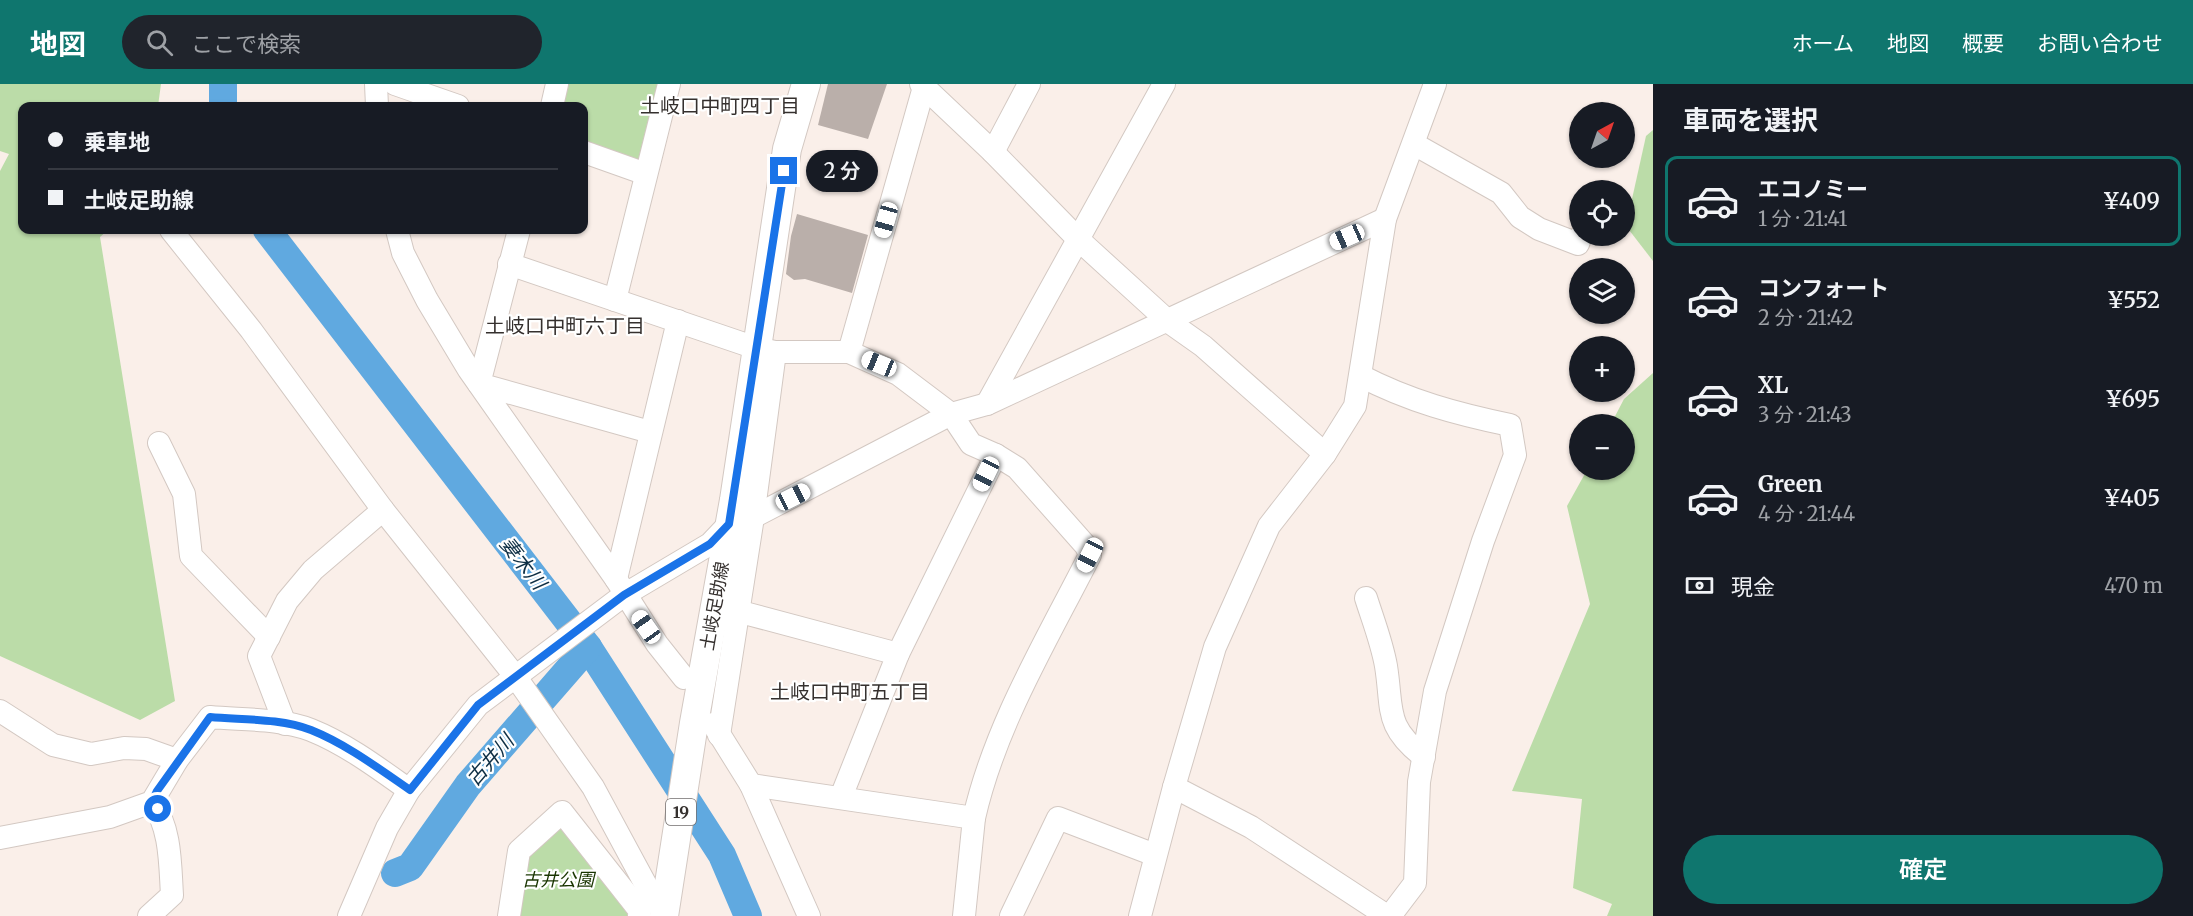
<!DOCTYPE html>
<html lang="ja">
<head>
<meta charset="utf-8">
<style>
	:root { --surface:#171b24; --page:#20242c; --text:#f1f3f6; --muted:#9ea1a6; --line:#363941; --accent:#0f766e }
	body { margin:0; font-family:Merriweather,"Noto Sans JP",serif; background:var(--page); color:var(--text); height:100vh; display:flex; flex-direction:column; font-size:22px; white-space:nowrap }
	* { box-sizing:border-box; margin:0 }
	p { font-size:20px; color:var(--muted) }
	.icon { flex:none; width:33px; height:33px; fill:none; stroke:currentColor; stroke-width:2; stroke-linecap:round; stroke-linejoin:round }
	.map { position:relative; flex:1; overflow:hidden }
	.panel { display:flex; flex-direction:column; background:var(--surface); width:540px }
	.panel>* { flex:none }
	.banner { position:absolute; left:18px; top:18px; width:570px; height:132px; border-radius:12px; box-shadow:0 2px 4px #0004; display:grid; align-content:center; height:132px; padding:0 30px; background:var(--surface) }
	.needle { width:39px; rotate:40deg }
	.fabs { position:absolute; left:1569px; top:18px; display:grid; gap:12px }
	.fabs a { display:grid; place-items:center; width:66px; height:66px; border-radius:50%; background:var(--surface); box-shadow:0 2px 4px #0004; font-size:30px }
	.end { position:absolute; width:27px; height:27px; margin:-14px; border:8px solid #1a73e8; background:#fff; box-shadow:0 0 0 3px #fff }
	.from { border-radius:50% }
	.bubble { position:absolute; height:42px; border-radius:21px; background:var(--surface); box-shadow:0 2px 4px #0004; font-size:20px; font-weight:600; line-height:42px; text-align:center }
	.car { position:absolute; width:18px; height:36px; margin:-18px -9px; border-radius:8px; box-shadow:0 0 4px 2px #0007; background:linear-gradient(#fff 24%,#345 0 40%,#fff 0 76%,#345 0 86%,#fff 0) }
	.banner b { display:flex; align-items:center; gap:21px; height:57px; font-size:22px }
	.banner b+b { border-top:2px solid var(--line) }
	.banner i { width:15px; height:15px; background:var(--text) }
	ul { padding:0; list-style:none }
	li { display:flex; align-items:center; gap:18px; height:90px; margin:0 12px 9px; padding:0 18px; border:3px solid transparent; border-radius:12px }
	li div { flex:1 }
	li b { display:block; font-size:22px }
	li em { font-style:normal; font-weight:600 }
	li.selected { border-color:var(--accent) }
	li>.icon { width:54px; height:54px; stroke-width:1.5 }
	h2 { padding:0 30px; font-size:27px; line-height:72px }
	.pay { display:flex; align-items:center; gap:15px; height:66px; padding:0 30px; font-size:22px }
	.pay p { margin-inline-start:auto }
	.button { display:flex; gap:12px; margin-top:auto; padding:12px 30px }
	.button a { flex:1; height:69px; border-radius:36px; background:var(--accent); color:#fff; font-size:24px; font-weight:600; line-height:69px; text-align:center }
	header { display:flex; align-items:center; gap:36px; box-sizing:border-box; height:84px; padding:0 30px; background:var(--accent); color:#fff }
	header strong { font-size:28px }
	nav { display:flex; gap:33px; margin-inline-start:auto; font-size:21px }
	.search { width:420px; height:54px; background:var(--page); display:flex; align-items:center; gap:15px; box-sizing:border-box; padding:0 21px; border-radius:33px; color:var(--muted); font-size:22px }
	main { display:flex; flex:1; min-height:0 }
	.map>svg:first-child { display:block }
	.green { fill:#bbdca8 }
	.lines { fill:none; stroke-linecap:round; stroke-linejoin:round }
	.river { stroke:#60a9e0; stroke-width:28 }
	.building { fill:#baafaa }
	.minor-casing { stroke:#d3c8c2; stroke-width:24 }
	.major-casing { stroke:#d3c8c2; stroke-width:30 }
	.minor { stroke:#fff; stroke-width:22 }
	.major { stroke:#fff; stroke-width:28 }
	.route { stroke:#1a73e8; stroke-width:8 }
	.labels { text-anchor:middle; stroke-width:4.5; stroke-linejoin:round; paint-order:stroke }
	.shield { fill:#fff; stroke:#726e6d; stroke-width:1.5 }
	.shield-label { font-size:16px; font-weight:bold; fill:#35302e }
	.street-label { font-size:18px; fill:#35302e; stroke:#fff }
	.park-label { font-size:18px; font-style:italic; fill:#193501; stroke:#fff }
	.neighbourhood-label { font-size:20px; fill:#35302e; stroke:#fff }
	.water-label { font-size:20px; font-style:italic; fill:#0d2e44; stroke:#fff }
</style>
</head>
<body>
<header>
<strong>地図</strong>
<div class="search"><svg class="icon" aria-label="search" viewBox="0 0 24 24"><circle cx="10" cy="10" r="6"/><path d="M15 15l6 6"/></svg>ここで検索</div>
<nav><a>ホーム</a><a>地図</a><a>概要</a><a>お問い合わせ</a></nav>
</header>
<main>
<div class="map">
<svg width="1653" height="832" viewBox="0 0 1653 832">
	<rect width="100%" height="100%" fill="#faefe9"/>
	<!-- green -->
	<g class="green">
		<polygon points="0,0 161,0 158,22 22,22 22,146 108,146 100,153 175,617 140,636 0,572 0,87 9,70 0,67"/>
		<polygon points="565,0 661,0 641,76 635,79 584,61 584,22 559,22"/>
		<polygon points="1653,46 1653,177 1626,142 1646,52"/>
		<polygon points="1653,289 1653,832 1607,832 1612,820 1573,804 1582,715 1512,707 1590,520 1567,422 1587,386 1624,386 1624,340 1611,340 1624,315"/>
		<polygon points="559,740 628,828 627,832 517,832 526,771"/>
	</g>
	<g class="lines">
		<!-- river -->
		<g class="river">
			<polyline points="223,22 223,0"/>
			<polyline points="267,146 588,563 722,771 748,832"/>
			<polyline points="395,789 410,783 468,701 588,563"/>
		</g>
	</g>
	<!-- building -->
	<g class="building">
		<polygon points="828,0 887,0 868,55 818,41"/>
		<polygon points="797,130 868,151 852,209 805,195 794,196 786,190 791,152"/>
	</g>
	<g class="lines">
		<defs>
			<g id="minor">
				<polyline points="376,0 377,22"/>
				<polyline points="395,0 458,22"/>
				<polyline points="921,0 993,68 1080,157 1169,238 1203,262 1325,370"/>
				<polyline points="552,22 557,0"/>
				<polyline points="1414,60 1501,109 1520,133 1539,145 1578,160 1581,152"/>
				<polyline points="584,68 646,90"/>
				<polyline points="993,68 1029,0"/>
				<polyline points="171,146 251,246 383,426 515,592 593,703 654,816 665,828"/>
				<polyline points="397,146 403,169 427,216 469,286 616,495 657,560 684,594"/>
				<polyline points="519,146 479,300 650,348"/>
				<path d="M509,180L756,264L775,268H849L898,290L951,330L971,360L996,371L1017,384L1086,462L1090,471C1047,556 995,641 974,734L751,701"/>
				<polyline points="615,216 669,0"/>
				<polyline points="849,268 924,3"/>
				<path d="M1361,292C1409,317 1457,330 1510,341L1515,371L1483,457L1435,607L1419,698L1415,799L1390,832"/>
				<polyline points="987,320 1164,0"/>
				<polyline points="159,359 184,410 191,472 269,553"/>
				<polyline points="616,495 678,237"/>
				<path d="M1366,514C1373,536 1382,559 1386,582C1393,626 1384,642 1424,673"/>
				<polyline points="737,527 898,570"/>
				<polyline points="0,627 53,661 91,670 124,664 146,665 177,676"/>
				<polyline points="285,640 259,572 287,517 313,486 383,426"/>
				<polyline points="713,640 751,701 809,832"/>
				<polyline points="719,651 753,433 775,268"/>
				<polyline points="1174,703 1251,743 1387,832"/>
				<polyline points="841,713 898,570 996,371"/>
				<path d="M0,754L110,733L152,718L177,676L210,633C242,636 280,634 311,646C346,660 378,684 409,706"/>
				<path d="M149,832L172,811C170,780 171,744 152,718"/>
				<polyline points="349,832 387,744 409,706 478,621 624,511 710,460 729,440 753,433 951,330 987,320 1385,135"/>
				<polyline points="509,832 519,767 562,728 640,827 639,832"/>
				<polyline points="964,832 974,734"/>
				<polyline points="1011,832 1058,734 1155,771"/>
				<polyline points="1140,832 1174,703 1215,563 1269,442 1325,370 1355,322 1385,135 1435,0"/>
			</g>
			<polyline id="major" points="664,832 694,639 734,416 787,65 806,0"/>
		</defs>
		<!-- minor casing -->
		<use href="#minor" class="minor-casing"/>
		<!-- major casing -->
		<use href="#major" class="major-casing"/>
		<!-- minor -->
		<use href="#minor" class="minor"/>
		<!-- major -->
		<use href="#major" class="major"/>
	</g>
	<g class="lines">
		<!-- route -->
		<path class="route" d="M158,725L152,718L157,707L210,633C242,636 280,634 311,646C346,660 378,684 410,706L478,621L624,511L710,460L729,440L784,87"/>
	</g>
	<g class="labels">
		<!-- shield labels -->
		<rect class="shield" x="666" y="715" width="30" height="26" rx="4.5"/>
		<g class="shield-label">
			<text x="681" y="734">19</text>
		</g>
		<!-- street labels -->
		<g class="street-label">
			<text transform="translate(715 522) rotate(-80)" y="6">土岐足助線</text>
		</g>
		<!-- park labels -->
		<g class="park-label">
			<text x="558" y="802">古井公園</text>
		</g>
		<!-- neighbourhood labels -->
		<g class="neighbourhood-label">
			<text x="720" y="29">土岐口中町四丁目</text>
			<text x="565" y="249">土岐口中町六丁目</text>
			<text x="850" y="615">土岐口中町五丁目</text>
		</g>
		<!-- water labels -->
		<g class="water-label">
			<text transform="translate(523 479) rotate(52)" y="7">妻木川</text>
			<text transform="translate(490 676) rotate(-49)" y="7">古井川</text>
		</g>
	</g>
</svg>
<div class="fabs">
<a><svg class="needle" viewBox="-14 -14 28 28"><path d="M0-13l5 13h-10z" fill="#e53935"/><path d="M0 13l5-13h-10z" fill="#9ea1a6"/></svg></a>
<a><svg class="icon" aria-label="locate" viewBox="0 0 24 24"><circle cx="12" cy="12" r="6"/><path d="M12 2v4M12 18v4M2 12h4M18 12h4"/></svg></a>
<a><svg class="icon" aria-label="layers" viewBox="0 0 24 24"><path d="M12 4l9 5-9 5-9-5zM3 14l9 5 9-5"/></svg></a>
<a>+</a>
<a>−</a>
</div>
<i class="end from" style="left:158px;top:725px"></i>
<i class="end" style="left:784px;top:87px"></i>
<div class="bubble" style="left:806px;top:66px;width:72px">2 分</div>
<i class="car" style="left:886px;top:136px;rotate:196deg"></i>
<i class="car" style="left:1347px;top:153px;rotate:246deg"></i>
<i class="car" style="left:879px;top:280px;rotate:292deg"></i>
<i class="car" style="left:986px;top:390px;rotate:206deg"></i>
<i class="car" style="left:793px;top:413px;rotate:63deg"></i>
<i class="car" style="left:1090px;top:471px;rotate:207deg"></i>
<i class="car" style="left:646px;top:543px;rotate:325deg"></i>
<div class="banner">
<b><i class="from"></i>乗車地</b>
<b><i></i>土岐足助線</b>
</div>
</div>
<section class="panel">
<h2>車両を選択</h2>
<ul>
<li class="selected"><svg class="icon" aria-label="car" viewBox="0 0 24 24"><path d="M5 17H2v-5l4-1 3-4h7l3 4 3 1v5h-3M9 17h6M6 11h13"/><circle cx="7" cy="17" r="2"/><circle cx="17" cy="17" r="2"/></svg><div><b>エコノミー</b><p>1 分 · 21:41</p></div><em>¥409</em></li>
<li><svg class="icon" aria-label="car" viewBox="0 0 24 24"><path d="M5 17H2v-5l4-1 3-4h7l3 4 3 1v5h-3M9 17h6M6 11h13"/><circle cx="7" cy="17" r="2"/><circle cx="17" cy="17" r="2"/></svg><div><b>コンフォート</b><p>2 分 · 21:42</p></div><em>¥552</em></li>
<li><svg class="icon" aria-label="car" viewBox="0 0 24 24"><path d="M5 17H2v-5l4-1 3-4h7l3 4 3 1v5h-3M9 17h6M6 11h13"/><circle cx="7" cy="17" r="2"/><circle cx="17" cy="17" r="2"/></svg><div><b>XL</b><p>3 分 · 21:43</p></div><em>¥695</em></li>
<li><svg class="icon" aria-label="car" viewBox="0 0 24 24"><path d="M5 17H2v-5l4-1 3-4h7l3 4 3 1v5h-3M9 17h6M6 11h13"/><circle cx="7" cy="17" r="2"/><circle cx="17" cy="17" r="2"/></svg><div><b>Green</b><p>4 分 · 21:44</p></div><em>¥405</em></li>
</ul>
<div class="pay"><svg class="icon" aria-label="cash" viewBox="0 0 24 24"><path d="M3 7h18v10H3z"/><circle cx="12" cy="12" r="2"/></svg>現金<p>470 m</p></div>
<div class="button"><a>確定</a></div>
</section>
</main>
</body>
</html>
